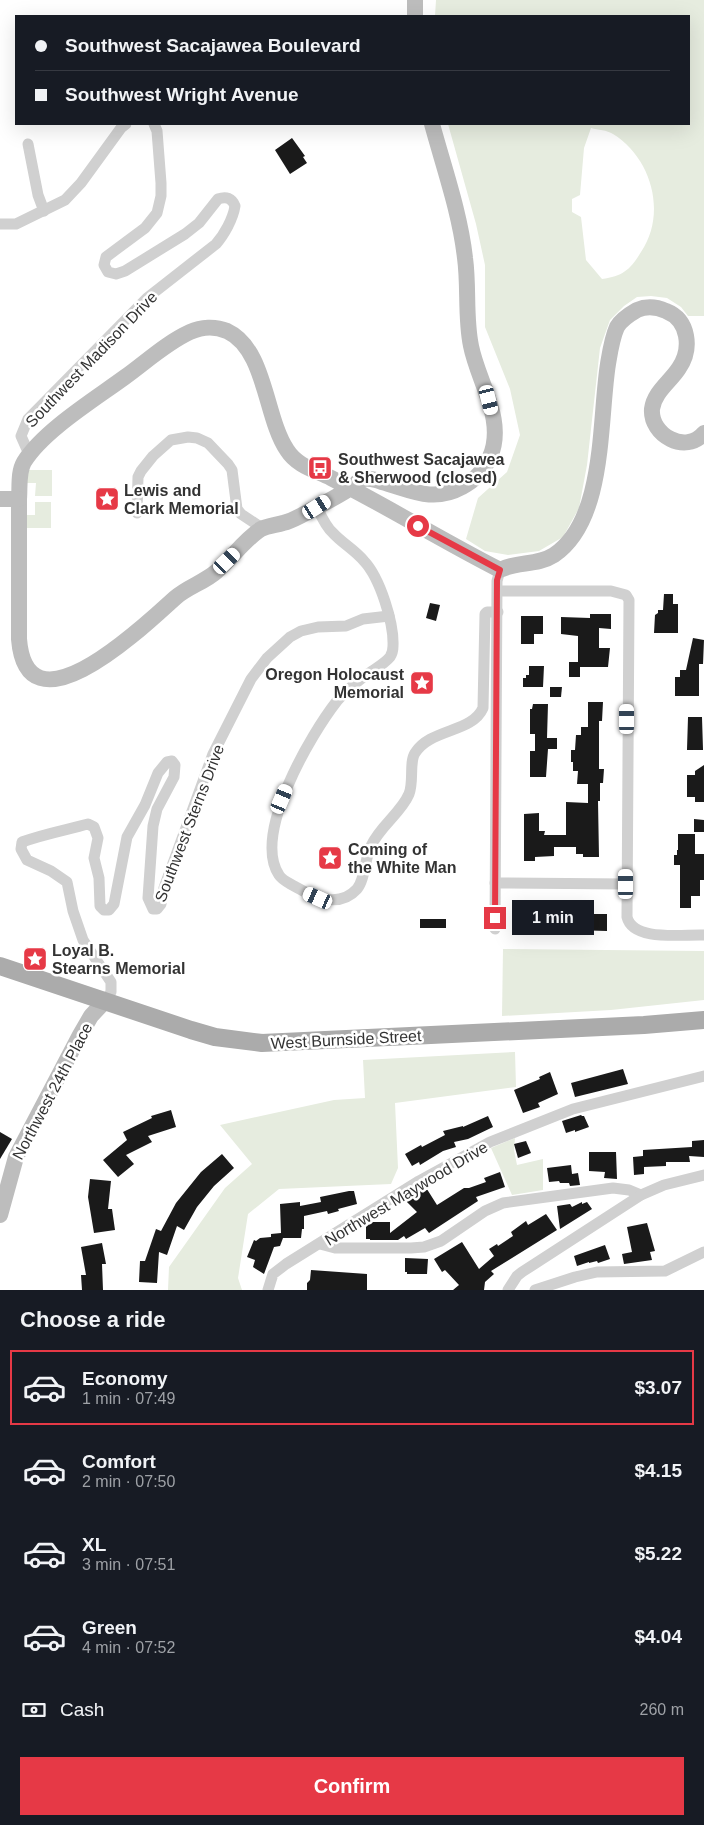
<!DOCTYPE html>
<html lang="en">
<head>
<meta charset="utf-8">
<style>
	:root { --surface:#171b24; --page:#242831; --text:#f1f3f6; --muted:#9ea1a6; --line:#363941; --accent:#e63946 }
	body { margin:0; font-family:Helvetica,sans-serif; background:var(--page); color:var(--text); height:100vh; display:flex; flex-direction:column; font-size:19px; white-space:nowrap }
	* { box-sizing:border-box; margin:0 }
	p { font-size:16px; color:var(--muted) }
	.icon { flex:none; width:28px; height:28px; fill:none; stroke:currentColor; stroke-width:2; stroke-linecap:round; stroke-linejoin:round }
	.map { position:relative; height:1290px; overflow:hidden }
	.side { display:flex; flex-direction:column; background:var(--surface); flex:1 }
	.side>* { flex:none }
	.banner { position:absolute; left:15px; top:15px; width:675px; height:110px; border-radius:0px; box-shadow:0 5px 20px #0002; display:grid; align-content:center; height:110px; padding:0 20px; background:var(--surface) }
	.end { position:absolute; width:22px; height:22px; margin:-11px; border:6px solid #e63946; background:#fff; box-shadow:0 0 0 2px #fff }
	.from { border-radius:50% }
	.bubble { position:absolute; height:35px; border-radius:0px; background:var(--surface); box-shadow:0 5px 20px #0002; font-size:16px; font-weight:700; line-height:35px; text-align:center }
	.car { position:absolute; width:15px; height:30px; margin:-15px -8px; border-radius:6px; box-shadow:0 0 4px 1px #0007; background:linear-gradient(#fff 24%,#345 0 40%,#fff 0 76%,#345 0 86%,#fff 0) }
	.banner b { display:flex; align-items:center; gap:18px; height:48px; font-size:19px }
	.banner b+b { border-top:1px solid var(--line) }
	.banner i { width:12px; height:12px; background:var(--text) }
	ul { padding:0; list-style:none }
	li { display:flex; align-items:center; gap:15px; height:75px; margin:0 10px 8px; padding:0 10px; border:2px solid transparent; border-radius:0px }
	li div { flex:1 }
	li b { display:block; font-size:19px }
	li em { font-style:normal; font-weight:700 }
	li.on { border-color:var(--accent) }
	li>.icon { width:45px; height:45px; stroke-width:1.5 }
	h2 { padding:0 20px; font-size:22px; line-height:60px }
	.pay { display:flex; align-items:center; gap:12px; height:55px; padding:0 20px; font-size:19px }
	.pay p { margin-inline-start:auto }
	.cta { display:flex; gap:10px; margin-top:auto; padding:10px 20px }
	.cta a { flex:1; height:58px; border-radius:0px; background:var(--accent); color:#fff; font-size:20px; font-weight:700; line-height:58px; text-align:center }
	.map>svg:first-child { display:block }
	.green { fill:#e6ecdf; fill-rule:evenodd }
	.building { fill:#1a1a1a }
	.lines { fill:none; stroke-linecap:round; stroke-linejoin:round }
	.street { stroke:#d0d0d0; stroke-width:11 }
	.secondary { stroke:#bdbdbd; stroke-width:16 }
	.primary { stroke:#ababab; stroke-width:18 }
	.route { stroke:#e63946; stroke-width:6 }
	.labels { text-anchor:middle; stroke-width:5; stroke-linejoin:round; paint-order:stroke }
	.street-label { font-size:16px; fill:#333; stroke:#fff }
	.poi-label { font-size:16px; font-weight:bold; fill:#333; stroke:#fff; text-anchor:start }
</style>
</head>
<body>
<div class="map">
<svg width="704" height="1290" viewBox="0 0 704 1290">
	<rect width="100%" height="100%" fill="#fff"/>
	<!-- green -->
	<g class="green">
		<path d="M436,0H704V316H688L681,307L667,298L651,296L637,297L624,306L610,320L600,348L587,465L579,508L563,537L539,551L508,555L485,551L466,539L478,498L507,472L520,435L510,389L485,327V265L476,224L448,124H689V16H435ZM591,128C598,130 607,130 613,134C652,158 667,214 641,252C630,270 623,276 602,279L586,260L581,217L572,212V199L580,195L584,148Z"/>
		<polygon points="26,470 52,470 52,496 35,496 36,483 26,483"/>
		<polygon points="35,502 51,502 51,528 25,528 25,515 35,515"/>
		<polygon points="503,949 704,951 704,1000 611,1010 502,1016"/>
		<polygon points="515,1052 516,1087 395,1103 398,1168 391,1184 279,1189 248,1214 238,1278 242,1290 168,1290 169,1267 225,1188 252,1164 220,1125 334,1100 365,1098 363,1060"/>
		<polygon points="515,1138 514,1150 517,1165 543,1159 543,1190 512,1195 491,1148"/>
	</g>
	<!-- building -->
	<g class="building">
		<polygon points="292,138 305,156 303,157 307,163 290,174 275,150"/>
		<polygon points="664,594 673,594 673,604 678,604 678,633 654,633 655,615 658,613 658,610 663,610"/>
		<polygon points="430,603 440,605 436,621 426,618"/>
		<polygon points="590,614 611,614 611,629 599,628 599,648 610,648 608,667 580,667 580,677 569,677 569,662 578,662 578,636 561,634 561,617 590,618"/>
		<polygon points="521,616 543,616 543,634 534,634 534,644 521,644"/>
		<polygon points="693,638 704,640 703,664 699,664 699,696 675,696 675,677 680,677 680,670 686,670"/>
		<polygon points="529,666 544,666 543,687 523,687 523,678 526,678 526,675 529,675"/>
		<polygon points="550,687 562,687 561,697 550,697"/>
		<polygon points="588,702 603,702 602,721 599,721 599,769 604,769 603,783 600,783 600,801 598,801 599,857 583,857 583,854 576,854 576,847 554,847 554,856 535,857 535,861 524,861 524,814 539,813 539,831 545,831 544,835 566,835 566,802 588,803 588,784 577,784 578,771 573,771 573,762 571,762 571,750 575,750 576,735 581,735 581,727 588,727"/>
		<polygon points="533,704 548,704 547,738 557,738 557,749 548,749 546,777 530,777 530,751 535,751 535,734 530,734 530,709 532,709"/>
		<polygon points="688,717 702,717 703,750 687,750"/>
		<polygon points="704,765 704,802 695,802 695,797 687,797 687,775 695,775 695,771"/>
		<polygon points="694,819 704,820 704,832 694,832"/>
		<polygon points="678,834 695,834 695,854 704,854 704,880 700,880 700,896 691,896 691,908 680,908 680,865 674,865 674,855 677,855 677,850 678,850"/>
		<polygon points="540,907 560,907 560,919 551,918 550,929 539,928"/>
		<polygon points="586,914 607,914 607,931 573,930 573,921 586,921"/>
		<rect x="420" y="919" width="26" height="9"/>
		<polygon points="623,1069 628,1084 575,1097 571,1083"/>
		<polygon points="550,1072 558,1094 538,1103 540,1107 523,1113 514,1090 540,1079 539,1077"/>
		<polygon points="171,1110 176,1127 148,1136 152,1142 126,1155 134,1164 118,1177 103,1160 127,1140 123,1132 152,1118 151,1116"/>
		<polygon points="581,1115 582,1116 584,1116 589,1127 575,1132 575,1130 566,1133 562,1121"/>
		<polygon points="488,1116 493,1127 468,1139 454,1142 456,1147 443,1151 420,1165 419,1162 412,1166 405,1154 421,1145 422,1147 445,1135 443,1131 463,1126 463,1127"/>
		<polygon points="0,1132 12,1139 0,1159"/>
		<polygon points="704,1140 704,1157 689,1156 690,1162 666,1162 666,1166 644,1167 644,1174 634,1175 633,1157 643,1156 643,1150 692,1147 692,1141"/>
		<polygon points="526,1141 531,1153 518,1158 514,1144"/>
		<polygon points="589,1152 616,1152 617,1179 604,1178 605,1172 589,1171"/>
		<polygon points="222,1154 234,1168 214,1186 197,1207 184,1230 177,1226 167,1255 159,1252 157,1283 139,1282 140,1261 145,1261 156,1229 161,1231 176,1203 201,1172"/>
		<polygon points="571,1165 572,1174 578,1173 580,1185 570,1186 569,1183 560,1183 559,1181 549,1182 547,1168"/>
		<polygon points="500,1172 505,1187 476,1197 478,1201 429,1233 425,1228 406,1239 404,1236 398,1240 370,1240 370,1239 366,1239 366,1224 370,1224 370,1222 390,1222 390,1233 417,1212 406,1201 425,1186 437,1205 464,1188 469,1188 486,1182 484,1178"/>
		<polygon points="90,1179 111,1181 108,1209 112,1209 115,1230 94,1233 88,1197"/>
		<polygon points="349,1191 354,1191 357,1204 338,1209 339,1211 328,1214 327,1211 304,1216 304,1229 302,1229 301,1238 283,1238 280,1246 274,1247 264,1274 253,1267 255,1260 247,1257 254,1240 256,1241 260,1238 271,1237 271,1234 281,1233 280,1204 300,1202 300,1206 321,1202 320,1197"/>
		<polygon points="582,1202 582,1204 587,1202 592,1209 560,1229 557,1206 570,1204 572,1207"/>
		<polygon points="546,1214 557,1230 491,1271 494,1274 485,1282 484,1290 453,1290 459,1285 445,1270 442,1272 434,1259 462,1242 479,1269 494,1256 489,1249 497,1244 498,1246 513,1236 511,1232 526,1221 528,1225"/>
		<polygon points="647,1223 655,1251 650,1252 652,1260 624,1264 622,1254 632,1252 627,1227"/>
		<polygon points="102,1243 106,1264 102,1264 103,1290 82,1290 81,1275 86,1275 81,1247"/>
		<polygon points="605,1245 610,1259 598,1263 597,1261 589,1263 589,1262 577,1266 574,1256"/>
		<polygon points="405,1258 428,1259 427,1274 407,1274 407,1272 405,1272"/>
		<polygon points="311,1270 367,1274 367,1290 307,1290 307,1283 310,1280"/>
	</g>
	<g class="lines">
		<!-- street -->
		<g class="street">
			<polyline points="28,144 38,195 44,211"/>
			<polyline points="0,224 16,224 65,200 81,183 121,128 126,124"/>
			<path d="M29,454L21,436L28,419L147,298L216,244C224,235 233,219 235,206C232,198 226,196 218,199L199,223L185,234L125,271L116,274L108,272L104,265L106,257L145,228L157,213L161,196V183L157,131L154,124"/>
			<path d="M317,507C321,516 326,527 333,533C342,543 355,550 364,561C380,578 394,623 393,646C393,650 392,654 390,657C385,663 378,667 372,671C359,680 347,689 337,701C311,734 252,834 279,875C282,880 289,883 294,886C313,897 339,909 357,889C365,880 365,857 371,846C380,826 401,813 409,794C414,782 409,762 415,753C431,728 472,733 483,708L485,614L487,612H498"/>
			<polyline points="137,513 138,477 141,471 153,456 171,440 188,437 197,438 208,443 228,464 232,470 237,509 241,514 262,528"/>
			<path d="M498,591H611L626,595L629,600L627,917C633,942 683,934 704,935"/>
			<polyline points="495,883 626,884"/>
			<polyline points="495,929 497,581 500,570"/>
			<path d="M105,1001L111,992V982L83,940L73,911L67,882L51,871L27,860L21,849L22,842C44,834 66,830 88,824L94,827L98,838L94,858L99,878L100,906L104,910H109L114,904L127,837L145,805L158,773L167,762L172,761L175,765L174,777L157,809L153,826L148,898L153,909H157L161,904L164,888L213,754L251,679L267,658L290,637L301,631L318,627L346,626L363,619L389,616"/>
			<polyline points="320,1244 335,1248 411,1248 424,1247 441,1241 485,1211 503,1203 613,1188 629,1190 641,1195"/>
			<polyline points="268,1290 273,1274 286,1264 419,1181 490,1142 573,1109 704,1076"/>
			<polyline points="508,1290 517,1276 522,1272 641,1195 664,1185 704,1175"/>
			<polyline points="535,1290 575,1277 597,1272 665,1271 704,1252"/>
		</g>
		<!-- secondary -->
		<g class="secondary">
			<polyline points="415,16 415,0"/>
			<path d="M432,124C444,168 460,213 465,258C469,287 465,317 471,346C478,382 506,420 490,457C484,470 474,481 462,487C433,503 411,490 382,482C377,480 369,478 364,479C358,480 354,486 349,489C335,498 319,506 304,514C298,517 291,521 283,523C276,525 267,526 261,529C244,540 232,558 217,571C205,582 187,587 175,598C145,625 27,739 19,639V499C20,487 18,472 24,462C43,431 95,399 125,377C146,362 166,343 190,332C201,327 215,326 227,331C266,349 265,418 287,450C297,466 315,470 331,478C388,507 443,541 500,570C517,561 537,566 554,555C606,520 599,420 608,364C610,352 612,338 617,327C621,320 630,314 637,310C646,306 657,307 666,311C689,320 692,349 679,368C671,381 654,392 652,409C650,435 686,455 704,433"/>
			<polyline points="0,499 19,499"/>
			<polyline points="0,1215 16,1157 80,1035 91,1016 105,1001"/>
		</g>
		<!-- primary -->
		<polyline class="primary" points="0,966 191,1030 215,1037 262,1043 644,1025 704,1020"/>
	</g>
	<g class="lines">
		<!-- route -->
		<polyline class="route" points="418,526 500,570 497,580 495,918"/>
	</g>
	<!-- icons -->
	<defs>
		<symbol id="bus-square" viewBox="-11 -11 22 22"><rect x="-9" y="-9" width="18" height="18" rx="4" fill="#e63946" stroke="#fff"/><path d="M-5-6H5V4H4V6H2V4H-2V6H-4V4H-5ZM-3.5-4V0h7V-4ZM-3.5 1.2v1.5H-2V1.2ZM2 1.2v1.5H3.5V1.2Z" fill="#fff"/></symbol>
		<symbol id="sight-square" viewBox="-11 -11 22 22"><rect x="-9" y="-9" width="18" height="18" rx="4" fill="#e63946" stroke="#fff"/><path d="M0-6L1.8-2.2L6-1.7L2.9 1.2L3.7 5.4L0 3.3L-3.7 5.4L-2.9 1.2L-6-1.7L-1.8-2.2Z" fill="#fff"/></symbol>
	</defs>
	<g fill-rule="evenodd">
		<use href="#bus-square" x="306" y="454" width="28" height="28"/>
		<use href="#sight-square" x="93" y="485" width="28" height="28"/>
		<use href="#sight-square" x="408" y="669" width="28" height="28"/>
		<use href="#sight-square" x="316" y="844" width="28" height="28"/>
		<use href="#sight-square" x="21" y="945" width="28" height="28"/>
	</g>
	<g class="labels">
		<!-- street labels -->
		<g class="street-label">
			<text transform="translate(91 359) rotate(-46)" y="6">Southwest Madison Drive</text>
			<text transform="translate(189 823) rotate(-69)" y="6">Southwest Sterns Drive</text>
			<text transform="translate(346 1039) rotate(-3)" y="6">West Burnside Street</text>
			<text transform="translate(52 1091) rotate(-62)" y="6">Northwest 24th Place</text>
			<text transform="translate(406 1193) rotate(-31)" y="6">Northwest Maywood Drive</text>
		</g>
		<!-- poi labels -->
		<g class="poi-label">
			<text x="338" y="465">Southwest Sacajawea<tspan x="338" dy="18">&amp; Sherwood (closed)</tspan></text>
			<text x="124" y="496">Lewis and<tspan x="124" dy="18">Clark Memorial</tspan></text>
			<text x="404" y="680" text-anchor="end">Oregon Holocaust<tspan x="404" dy="18">Memorial</tspan></text>
			<text x="348" y="855">Coming of<tspan x="348" dy="18">the White Man</tspan></text>
			<text x="52" y="956">Loyal B.<tspan x="52" dy="18">Stearns Memorial</tspan></text>
		</g>
	</g>
</svg>
<i class="end from" style="left:418px;top:526px"></i>
<i class="end" style="left:495px;top:918px"></i>
<div class="bubble" style="left:512px;top:900px;width:82px">1 min</div>
<i class="car" style="left:489px;top:400px;rotate:166deg"></i>
<i class="car" style="left:317px;top:507px;rotate:58deg"></i>
<i class="car" style="left:227px;top:561px;rotate:46deg"></i>
<i class="car" style="left:627px;top:719px;rotate:0deg"></i>
<i class="car" style="left:282px;top:799px;rotate:23deg"></i>
<i class="car" style="left:626px;top:884px;rotate:0deg"></i>
<i class="car" style="left:318px;top:898px;rotate:294deg"></i>
<div class="banner">
<b><i class="from"></i>Southwest Sacajawea Boulevard</b>
<b><i></i>Southwest Wright Avenue</b>
</div>
</div>
<section class="side">
<h2>Choose a ride</h2>
<ul>
<li class="on"><svg class="icon" aria-label="car" viewBox="0 0 24 24"><path d="M5 17H2v-5l4-1 3-4h7l3 4 3 1v5h-3M9 17h6M6 11h13"/><circle cx="7" cy="17" r="2"/><circle cx="17" cy="17" r="2"/></svg><div><b>Economy</b><p>1 min · 07:49</p></div><em>$3.07</em></li>
<li><svg class="icon" aria-label="car" viewBox="0 0 24 24"><path d="M5 17H2v-5l4-1 3-4h7l3 4 3 1v5h-3M9 17h6M6 11h13"/><circle cx="7" cy="17" r="2"/><circle cx="17" cy="17" r="2"/></svg><div><b>Comfort</b><p>2 min · 07:50</p></div><em>$4.15</em></li>
<li><svg class="icon" aria-label="car" viewBox="0 0 24 24"><path d="M5 17H2v-5l4-1 3-4h7l3 4 3 1v5h-3M9 17h6M6 11h13"/><circle cx="7" cy="17" r="2"/><circle cx="17" cy="17" r="2"/></svg><div><b>XL</b><p>3 min · 07:51</p></div><em>$5.22</em></li>
<li><svg class="icon" aria-label="car" viewBox="0 0 24 24"><path d="M5 17H2v-5l4-1 3-4h7l3 4 3 1v5h-3M9 17h6M6 11h13"/><circle cx="7" cy="17" r="2"/><circle cx="17" cy="17" r="2"/></svg><div><b>Green</b><p>4 min · 07:52</p></div><em>$4.04</em></li>
</ul>
<div class="pay"><svg class="icon" aria-label="cash" viewBox="0 0 24 24"><path d="M3 7h18v10H3z"/><circle cx="12" cy="12" r="2"/></svg>Cash<p>260 m</p></div>
<div class="cta"><a>Confirm</a></div>
</section>
</body>
</html>
